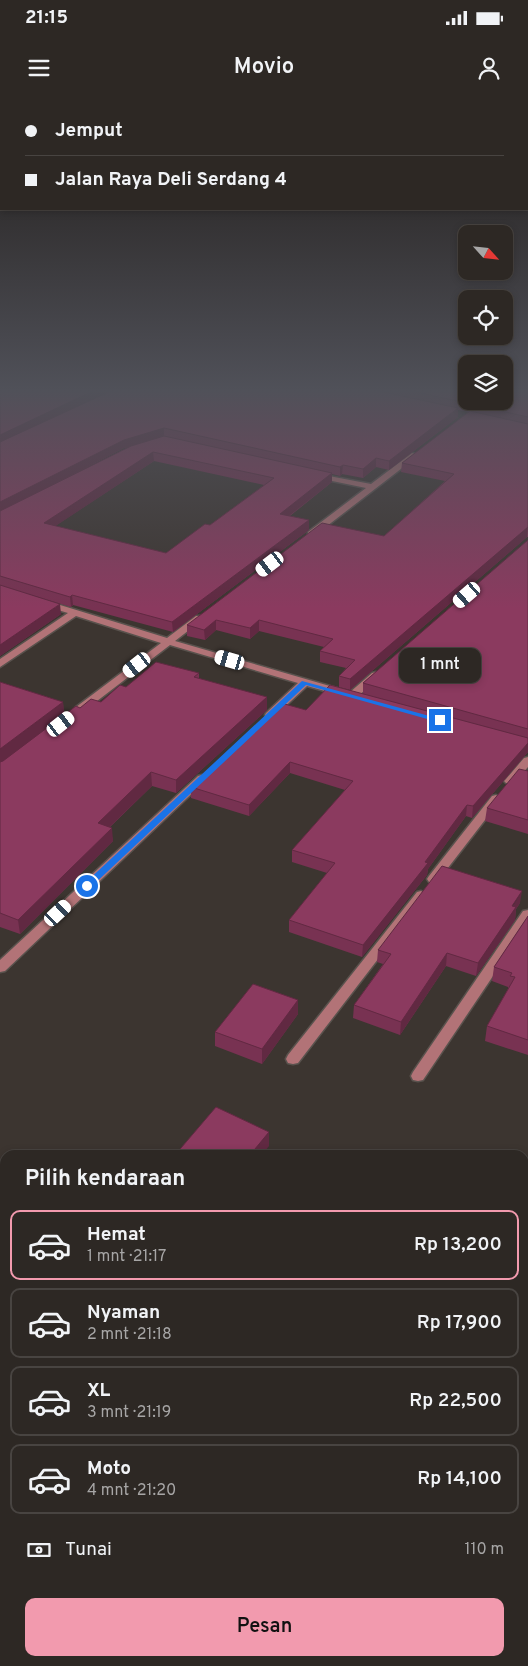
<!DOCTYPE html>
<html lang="id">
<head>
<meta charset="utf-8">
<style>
	:root { --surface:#2d2824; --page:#393431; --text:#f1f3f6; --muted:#a7a6a6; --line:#484441; --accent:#f29aae }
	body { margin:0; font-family:Overpass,sans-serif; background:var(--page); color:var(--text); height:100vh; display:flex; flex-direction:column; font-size:19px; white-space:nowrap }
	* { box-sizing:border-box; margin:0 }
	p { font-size:16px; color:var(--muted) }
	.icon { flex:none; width:28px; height:28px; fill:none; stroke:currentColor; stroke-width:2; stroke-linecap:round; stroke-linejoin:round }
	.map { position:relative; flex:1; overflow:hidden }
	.details { position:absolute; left:0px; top:1050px; width:529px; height:516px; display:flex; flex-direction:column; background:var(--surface); border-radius:15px 15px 0 0; box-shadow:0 2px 8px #0003,0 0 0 1px var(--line) }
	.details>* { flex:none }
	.guide { position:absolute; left:0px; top:0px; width:529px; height:110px; box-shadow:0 2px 8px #0003,0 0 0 1px var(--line); display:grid; align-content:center; height:110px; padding:0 25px; background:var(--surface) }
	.needle { width:32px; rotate:117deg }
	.tools { position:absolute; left:458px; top:125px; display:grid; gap:10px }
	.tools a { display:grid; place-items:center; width:55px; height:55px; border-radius:10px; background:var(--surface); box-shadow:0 2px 8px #0003,0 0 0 1px var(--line); font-size:25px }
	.end { position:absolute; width:22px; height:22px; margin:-11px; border:6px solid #1a73e8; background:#fff; box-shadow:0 0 0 2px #fff }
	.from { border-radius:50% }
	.bubble { position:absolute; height:35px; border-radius:10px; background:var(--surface); box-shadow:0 2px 8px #0003,0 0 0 1px var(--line); font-size:16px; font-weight:600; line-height:35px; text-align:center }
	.car { position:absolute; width:15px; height:30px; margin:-15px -8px; border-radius:6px; box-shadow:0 0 4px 1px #0007; background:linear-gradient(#fff 24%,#345 0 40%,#fff 0 76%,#345 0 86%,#fff 0) }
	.guide b { display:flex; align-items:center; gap:18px; height:48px; font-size:19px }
	.guide b+b { border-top:1px solid var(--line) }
	.guide i { width:12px; height:12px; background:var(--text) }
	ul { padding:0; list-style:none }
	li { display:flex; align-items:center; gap:15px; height:70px; margin:0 10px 8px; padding:0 15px; border:2px solid var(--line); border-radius:10px }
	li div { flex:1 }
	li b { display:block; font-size:19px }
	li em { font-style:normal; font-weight:600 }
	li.on { border-color:var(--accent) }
	li>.icon { width:45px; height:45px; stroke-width:1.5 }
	h2 { padding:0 25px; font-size:22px; line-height:60px }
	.pay { display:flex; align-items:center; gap:12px; height:55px; padding:0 25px; font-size:19px }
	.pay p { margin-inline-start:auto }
	.primary-button { display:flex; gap:10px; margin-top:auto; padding:10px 25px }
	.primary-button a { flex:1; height:58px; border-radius:10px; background:var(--accent); color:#111; font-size:20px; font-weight:600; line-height:58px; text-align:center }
	.status { display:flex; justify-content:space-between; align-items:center; height:35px; padding:0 25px; background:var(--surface); direction:ltr }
	.status svg { height:14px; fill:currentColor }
	header { display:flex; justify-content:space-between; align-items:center; height:65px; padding:0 25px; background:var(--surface); font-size:22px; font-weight:600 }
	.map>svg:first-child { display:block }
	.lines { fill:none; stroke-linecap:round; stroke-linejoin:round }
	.minor-casing { stroke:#59524d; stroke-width:3 }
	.minor { fill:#b27377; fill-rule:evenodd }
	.wall { fill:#783252; fill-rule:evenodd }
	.shaded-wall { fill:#612942 }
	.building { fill:#8b3a5f; stroke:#612942; fill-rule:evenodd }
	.route { fill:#1a73e8 }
</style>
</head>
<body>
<div class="status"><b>21:15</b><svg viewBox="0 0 49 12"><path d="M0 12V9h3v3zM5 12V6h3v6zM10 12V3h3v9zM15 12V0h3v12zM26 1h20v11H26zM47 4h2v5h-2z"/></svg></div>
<header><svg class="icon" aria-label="menu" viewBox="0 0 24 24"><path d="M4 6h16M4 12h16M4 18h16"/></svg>Movio<svg class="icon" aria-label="person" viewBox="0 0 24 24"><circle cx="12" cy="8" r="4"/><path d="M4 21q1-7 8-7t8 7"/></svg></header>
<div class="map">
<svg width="528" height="1566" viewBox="0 0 528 1566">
	<rect width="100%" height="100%" fill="#3c3530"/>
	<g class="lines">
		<defs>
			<g id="minor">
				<polygon points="412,353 419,355 314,436 308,436 308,432 366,388 313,377 313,373 371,384"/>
				<polygon points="44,500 167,538 196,516 202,516 202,520 175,541 347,591 348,593 343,596 307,586 274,617 266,617 265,615 266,613 298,583 170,545 84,611 76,611 75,609 76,607 161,543 76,516 0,567 0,559 68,513 41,505 41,501"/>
				<polygon points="376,572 381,575 380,577 357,597 349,597 348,595 349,593 372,573"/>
				<polygon points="528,657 528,667 514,683 506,683 504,681 506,679 524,658"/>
				<polygon points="202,675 208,678 206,680 5,871 0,872 0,860 198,676"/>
				<polygon points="496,695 502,698 437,782 429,782 427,779 429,776 492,696"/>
				<polygon points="421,791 427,795 425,798 298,963 293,964 288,963 286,959 288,955 417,792"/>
				<polygon points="528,810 528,824 423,980 418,981 413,980 411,976 413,972 523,811"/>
				<polygon points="0,1096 5,1097 5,1111 0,1110"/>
				<polygon points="524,1370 528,1372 528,1390 524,1388"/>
				<polygon points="162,1561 184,1561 182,1566 160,1566"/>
			</g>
		</defs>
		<!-- minor casing -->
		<use href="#minor" class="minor-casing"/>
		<!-- minor -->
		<use href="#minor" class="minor"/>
	</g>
	<!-- wall -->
	<g class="wall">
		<path d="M0,290H528V437H527L350,590L339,587V576L346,568L320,562V551L324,547L259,531L250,539L216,530L205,540L187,536V525L384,436L445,381L401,372L402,363L469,312L458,310V317L389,370L376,367L363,378L342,374L340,376L332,374V382L290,416L309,420V430L173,532L73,505L71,507L28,494L61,514L0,556ZM129,347L59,382L124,348ZM154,361L264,385L210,425L166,453L55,426Z"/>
		<polygon points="528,440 528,652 472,718 466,716 428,769 427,775 362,857 289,832 289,820 327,773 292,762 292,750 345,690 290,673 249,716 191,698 191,687 306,610 363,594 363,583"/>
		<polygon points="199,573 199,578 267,610 176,693 152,686 110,727 113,741 20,834 0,827 0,582 63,602 64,615 3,661 80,608 101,602 126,587"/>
		<polygon points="528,671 528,734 485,721 487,708"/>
		<polygon points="520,803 516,809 515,820 476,876 446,866 400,935 353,918 354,905 383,864 377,862 378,850"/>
		<polygon points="528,816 528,955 485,941 487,926 508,889 508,887 492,881 494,867"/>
		<polygon points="298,900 298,914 262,964 215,946 215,932"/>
		<polygon points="524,1222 527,1223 528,1222 528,1342 524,1340"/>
	</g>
	<!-- shaded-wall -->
	<g class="shaded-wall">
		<polygon points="95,290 113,290 0,344 0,335"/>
		<polygon points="458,308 458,317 389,370 389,361"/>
		<polygon points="164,328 164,337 124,348 0,412 0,402 124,340"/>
		<polygon points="153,352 154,361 45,433 44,423"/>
		<polygon points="376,358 376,367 363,378 363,369"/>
		<polygon points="343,365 342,374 340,376 340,367"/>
		<polygon points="332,373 332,382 280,423 280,414"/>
		<polygon points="309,420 309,430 173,532 172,522"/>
		<polygon points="528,427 527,437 350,590 350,579"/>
		<polygon points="72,495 73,505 71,507 70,497"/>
		<polygon points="60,504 61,514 0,556 0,545"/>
		<polygon points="216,520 216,530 205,540 204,530"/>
		<polygon points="259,520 259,531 250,539 250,528"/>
		<polygon points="267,597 267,610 176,693 176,680"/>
		<polygon points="63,602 64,615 0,664 0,649"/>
		<polygon points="528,643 528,652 472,718 473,706"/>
		<polygon points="290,662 290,673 249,716 249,705"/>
		<polygon points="151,672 152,686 99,737 98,723"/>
		<polygon points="467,705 466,716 428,769 427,775 362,857 363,845 425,762"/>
		<polygon points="112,728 113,741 20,834 18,820"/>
		<polygon points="522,791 520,803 516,809 515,820 476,876 478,863"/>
		<polygon points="447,853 446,866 400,935 401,922"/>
		<polygon points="298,900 298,914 262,964 262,949"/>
		<polygon points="269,1032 269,1046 262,1055 250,1055"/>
		<polygon points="340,1561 346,1561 344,1566 337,1566"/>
		<polygon points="514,1561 516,1561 514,1566 512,1566"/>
	</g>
	<!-- building -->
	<g class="building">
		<polygon points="0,290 95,290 0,335"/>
		<polygon points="113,290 374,290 458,308 389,361 376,358 363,369 343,365 340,367 164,328 124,340 0,402 0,342"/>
		<polygon points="408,290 466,290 466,301 504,301 504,290 528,290 528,317"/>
		<polygon points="470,311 528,324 528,427 350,579 339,576 355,560 320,551 333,539 259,520 250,528 216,520 204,530 187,525 322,423 384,436 454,374 402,363"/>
		<path d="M164,336L332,373L280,414L309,420L172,522L72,495L70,497L0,476V411L131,346ZM153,352L274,378L210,425L205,424L166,453L44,423Z"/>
		<polygon points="528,440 528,629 363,583"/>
		<polygon points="0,485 60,504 0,545"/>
		<polygon points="156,562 199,573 194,577 267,597 176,680 151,672 98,723 112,728 18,820 0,813 0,662 3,661 76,606 80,608 91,599 101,602 120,585 126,587"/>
		<polygon points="0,582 63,602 0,649"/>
		<polygon points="330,585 528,638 528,643 473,706 467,705 425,762 428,763 363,845 289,820 335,763 292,750 353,681 290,662 249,705 191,687 281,603 306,610"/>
		<polygon points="519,669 528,671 528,720 487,708"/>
		<polygon points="442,766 522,791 512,806 516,807 478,863 447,853 401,922 354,905 391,854 378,850"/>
		<polygon points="528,816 528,940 487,926 515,877 510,876 512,873 494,867"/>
		<polygon points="253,884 298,900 262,949 215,932"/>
		<polygon points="216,1007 269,1032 250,1055 175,1055"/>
		<polygon points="524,1222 527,1223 528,1222 528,1326 524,1324"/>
		<polygon points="243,1561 340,1561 337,1566 240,1566"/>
		<polygon points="415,1561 514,1561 512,1566 413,1566"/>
	</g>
	<!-- sky -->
	<linearGradient id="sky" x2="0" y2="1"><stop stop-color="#211d1a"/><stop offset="0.57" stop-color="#505159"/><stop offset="1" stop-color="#505159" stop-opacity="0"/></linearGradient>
	<rect width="528" height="509" fill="url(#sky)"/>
	<!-- route -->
	<polygon class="route" points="302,581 444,620 438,622 306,585 90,788 84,788 84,784"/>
</svg>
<div class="tools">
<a><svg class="needle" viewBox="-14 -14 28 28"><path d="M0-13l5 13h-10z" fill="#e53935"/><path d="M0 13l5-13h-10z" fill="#a7a6a6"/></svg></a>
<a><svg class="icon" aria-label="locate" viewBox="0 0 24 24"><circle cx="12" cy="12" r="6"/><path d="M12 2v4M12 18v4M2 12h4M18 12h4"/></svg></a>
<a><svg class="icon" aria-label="layers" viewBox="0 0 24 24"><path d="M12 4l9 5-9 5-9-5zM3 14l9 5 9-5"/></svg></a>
</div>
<i class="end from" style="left:87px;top:786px"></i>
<i class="end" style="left:440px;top:620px"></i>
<div class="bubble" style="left:399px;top:548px;width:82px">1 mnt</div>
<i class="car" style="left:270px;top:464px;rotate:233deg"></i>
<i class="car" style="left:467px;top:495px;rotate:229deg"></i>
<i class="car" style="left:230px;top:560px;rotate:286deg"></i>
<i class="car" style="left:137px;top:565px;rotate:232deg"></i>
<i class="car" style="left:61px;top:624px;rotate:52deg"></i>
<i class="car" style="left:58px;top:813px;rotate:47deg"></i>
<div class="guide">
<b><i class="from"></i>Jemput</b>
<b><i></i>Jalan Raya Deli Serdang 4</b>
</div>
<section class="details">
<h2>Pilih kendaraan</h2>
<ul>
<li class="on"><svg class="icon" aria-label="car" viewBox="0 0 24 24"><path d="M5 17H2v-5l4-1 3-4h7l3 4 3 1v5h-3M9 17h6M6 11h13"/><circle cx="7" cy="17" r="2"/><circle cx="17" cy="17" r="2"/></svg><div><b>Hemat</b><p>1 mnt · 21:17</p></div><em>Rp 13,200</em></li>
<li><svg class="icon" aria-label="car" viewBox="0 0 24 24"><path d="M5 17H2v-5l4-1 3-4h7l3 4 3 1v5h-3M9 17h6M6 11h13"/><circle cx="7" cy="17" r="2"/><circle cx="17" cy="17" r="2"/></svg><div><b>Nyaman</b><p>2 mnt · 21:18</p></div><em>Rp 17,900</em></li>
<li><svg class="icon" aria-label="car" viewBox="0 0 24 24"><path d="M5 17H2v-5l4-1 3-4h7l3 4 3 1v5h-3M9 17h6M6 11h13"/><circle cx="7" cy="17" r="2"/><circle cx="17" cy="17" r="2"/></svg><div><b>XL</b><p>3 mnt · 21:19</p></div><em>Rp 22,500</em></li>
<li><svg class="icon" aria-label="car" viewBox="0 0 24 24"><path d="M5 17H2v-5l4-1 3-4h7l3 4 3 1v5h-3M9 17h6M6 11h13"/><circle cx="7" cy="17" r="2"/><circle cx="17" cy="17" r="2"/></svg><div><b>Moto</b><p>4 mnt · 21:20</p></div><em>Rp 14,100</em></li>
</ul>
<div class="pay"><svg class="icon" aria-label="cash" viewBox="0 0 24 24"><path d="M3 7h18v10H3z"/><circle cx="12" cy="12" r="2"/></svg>Tunai<p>110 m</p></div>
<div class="primary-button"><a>Pesan</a></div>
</section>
</div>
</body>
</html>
